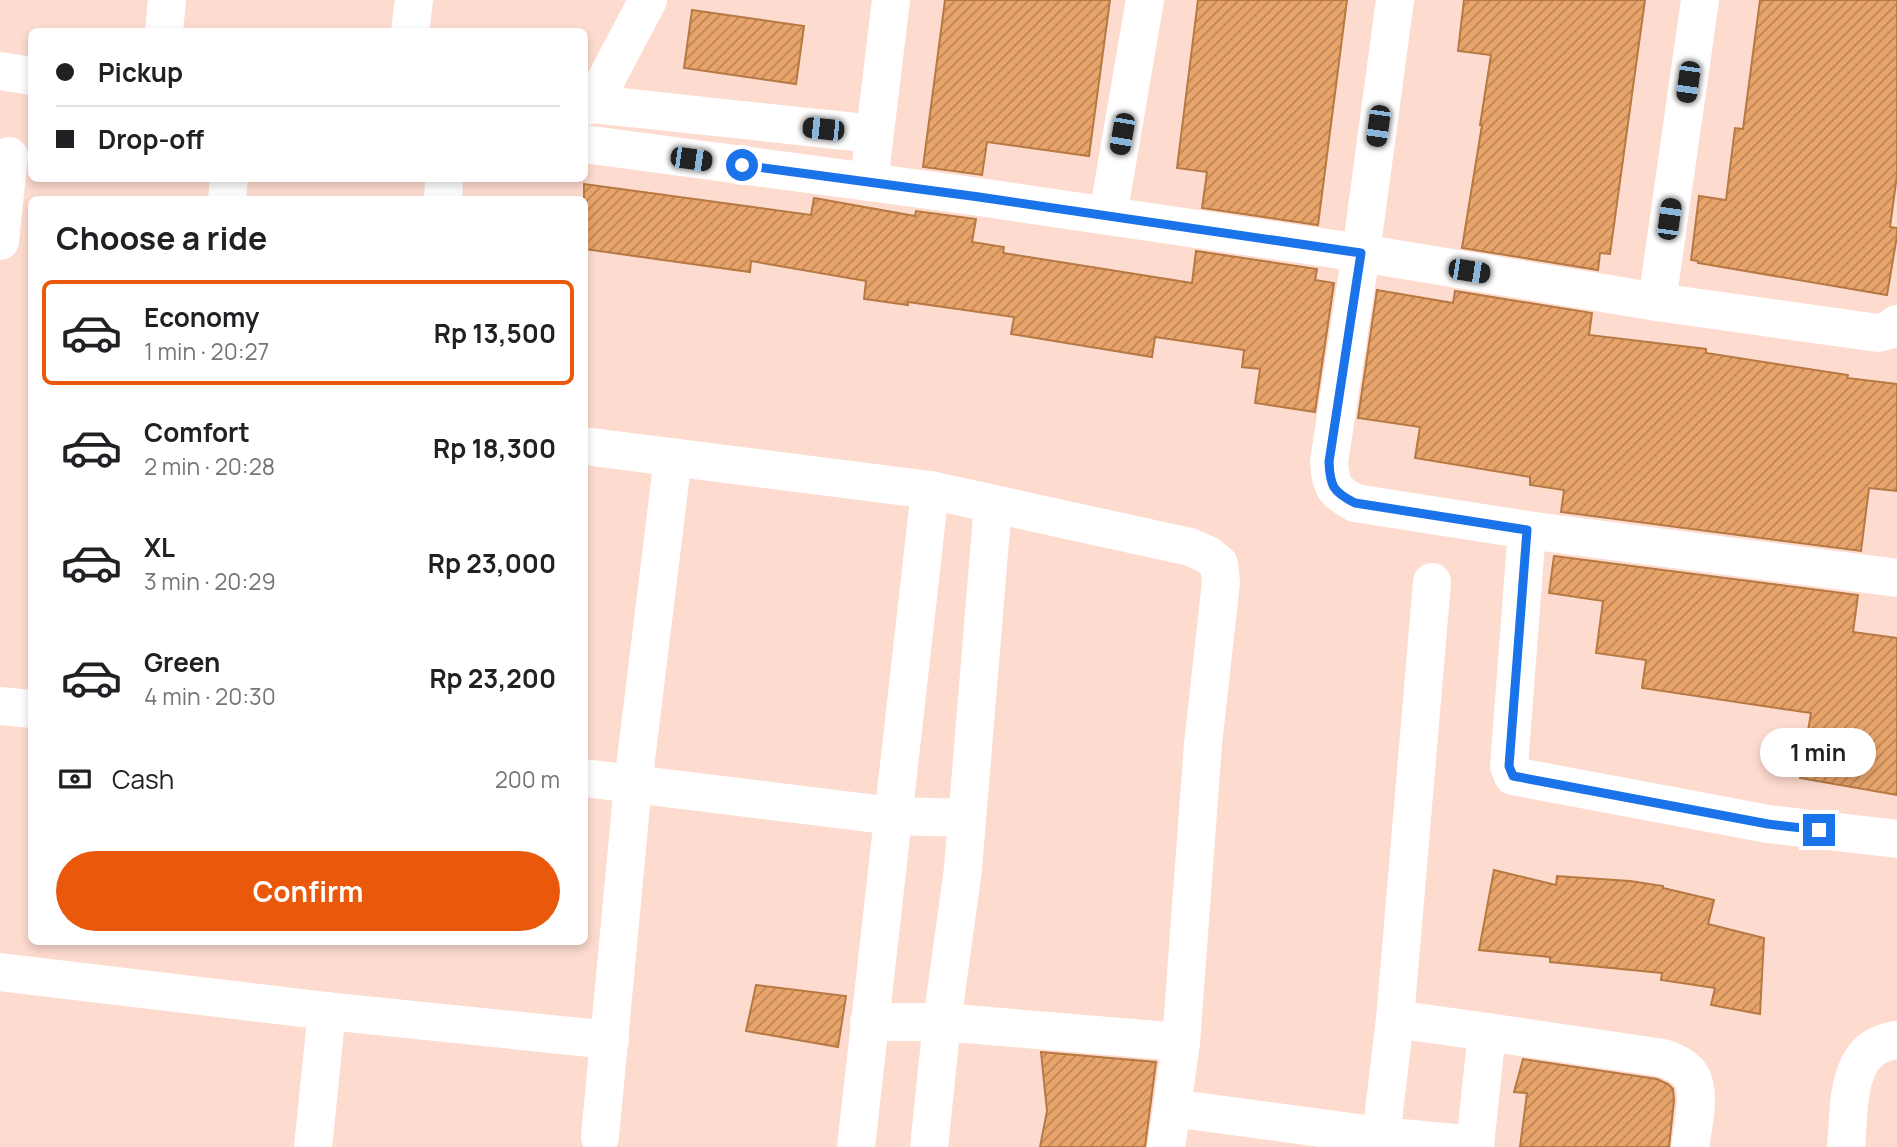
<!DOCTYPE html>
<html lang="en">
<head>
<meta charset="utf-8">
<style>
	:root { --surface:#fff; --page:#f2f2f2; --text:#202124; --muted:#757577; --line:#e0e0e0; --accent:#ea580c }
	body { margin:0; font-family:Manrope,sans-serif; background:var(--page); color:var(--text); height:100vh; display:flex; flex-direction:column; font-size:26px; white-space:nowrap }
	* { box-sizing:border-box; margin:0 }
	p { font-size:23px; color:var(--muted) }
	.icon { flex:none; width:38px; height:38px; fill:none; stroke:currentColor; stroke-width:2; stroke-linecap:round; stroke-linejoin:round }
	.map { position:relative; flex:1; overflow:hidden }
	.details { position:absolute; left:28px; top:196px; width:560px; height:749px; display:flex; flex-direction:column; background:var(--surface); border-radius:10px; box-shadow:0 4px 10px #0003 }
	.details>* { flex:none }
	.top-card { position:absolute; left:28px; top:28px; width:560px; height:154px; border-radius:10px; box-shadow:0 4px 10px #0003; display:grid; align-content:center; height:154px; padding:0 28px; background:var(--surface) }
	.end { position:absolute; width:32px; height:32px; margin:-16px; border:9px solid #1a73e8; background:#fff; box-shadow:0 0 0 4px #fff }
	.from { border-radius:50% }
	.bubble { position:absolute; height:49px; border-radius:24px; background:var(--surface); box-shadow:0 4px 10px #0003; font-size:23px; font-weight:700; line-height:49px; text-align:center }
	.car { position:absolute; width:21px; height:42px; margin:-21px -10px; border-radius:9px; box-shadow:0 0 5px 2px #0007; background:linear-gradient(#222 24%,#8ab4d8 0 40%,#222 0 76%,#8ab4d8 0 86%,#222 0) }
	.top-card b { display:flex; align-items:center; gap:24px; height:66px; font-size:26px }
	.top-card b+b { border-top:2px solid var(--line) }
	.top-card i { width:18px; height:18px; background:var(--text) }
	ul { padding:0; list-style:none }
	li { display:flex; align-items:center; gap:21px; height:105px; margin:0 14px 10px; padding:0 14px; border:4px solid transparent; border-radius:10px }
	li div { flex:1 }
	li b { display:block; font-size:26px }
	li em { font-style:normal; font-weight:700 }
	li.current { border-color:var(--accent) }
	li>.icon { width:63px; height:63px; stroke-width:1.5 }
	h2 { padding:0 28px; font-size:32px; line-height:84px }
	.pay { display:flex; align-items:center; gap:18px; height:77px; padding:0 28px; font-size:26px }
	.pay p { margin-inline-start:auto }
	.button { display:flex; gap:14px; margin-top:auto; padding:14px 28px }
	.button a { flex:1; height:80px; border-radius:42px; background:var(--accent); color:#fff; font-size:28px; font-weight:700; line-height:80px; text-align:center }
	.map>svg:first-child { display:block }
	.building { fill:url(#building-hatch); stroke:#b77943; stroke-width:2 }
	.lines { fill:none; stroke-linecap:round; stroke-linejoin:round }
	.minor { stroke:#fff; stroke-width:38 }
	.route { stroke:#1a73e8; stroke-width:9 }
</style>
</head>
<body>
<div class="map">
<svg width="1897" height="1147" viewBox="0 0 1897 1147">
	<defs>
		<pattern id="building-hatch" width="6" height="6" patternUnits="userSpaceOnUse" patternTransform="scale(1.75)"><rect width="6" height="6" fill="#e8a46b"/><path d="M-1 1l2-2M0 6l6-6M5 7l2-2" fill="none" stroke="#bd8557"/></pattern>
	</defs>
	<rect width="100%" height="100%" fill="#fedbcf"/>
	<!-- building -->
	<g class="building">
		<polygon points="945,0 1110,0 1089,156 987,142 982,175 923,167"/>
		<polygon points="1198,0 1347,0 1318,225 1202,208 1207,172 1177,168"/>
		<polygon points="1464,0 1645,0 1610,254 1600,253 1598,270 1462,248 1482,125 1480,125 1491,55 1458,51"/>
		<polygon points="1760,0 1897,0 1897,175 1890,227 1897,228 1897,236 1887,295 1698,263 1698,261 1691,260 1699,196 1726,200 1735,128 1743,129"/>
		<polygon points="692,10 804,26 796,84 684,68"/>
		<polygon points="584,184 811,215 814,198 915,216 916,211 976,219 972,242 1004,247 1003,253 1192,283 1196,251 1317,269 1315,280 1334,283 1315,412 1255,403 1260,369 1242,367 1244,350 1155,337 1152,357 1011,334 1014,317 908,302 908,305 864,299 866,281 751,261 750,272 584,249"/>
		<polygon points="1377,290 1453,303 1455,291 1592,313 1589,335 1706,349 1706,353 1848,375 1847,378 1897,384 1897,491 1869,488 1861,551 1561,512 1564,490 1530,485 1530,477 1415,458 1420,427 1358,418"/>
		<polygon points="1554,556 1858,595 1853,632 1897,638 1897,795 1800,778 1811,713 1642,688 1646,660 1596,653 1603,601 1549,593"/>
		<polygon points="1494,870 1556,885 1557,876 1630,881 1663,886 1663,888 1714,900 1708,924 1764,938 1760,1014 1711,1005 1715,988 1661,980 1662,973 1550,962 1550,957 1479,950"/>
		<polygon points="756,985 846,996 838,1047 746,1031"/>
		<polygon points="1041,1052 1156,1062 1145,1147 1040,1147 1047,1111"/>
		<polygon points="1523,1059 1657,1079 1668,1084 1673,1089 1674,1100 1669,1147 1520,1147 1527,1093 1514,1092"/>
	</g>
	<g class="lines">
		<!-- minor -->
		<g class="minor">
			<polyline points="891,0 869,182 979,197 1361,253 1657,302 1878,333 1889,330 1897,324"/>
			<path d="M1395,0L1361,253L1329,462C1331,486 1333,491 1355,503L1527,530L1897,578"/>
			<polyline points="164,32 167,0"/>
			<polyline points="410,32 414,0"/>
			<polyline points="0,71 32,76"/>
			<polyline points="593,104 648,0"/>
			<polyline points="584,107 593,104 874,134"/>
			<polyline points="584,144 869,182"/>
			<polyline points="227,200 229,178"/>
			<polyline points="443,200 444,178"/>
			<polyline points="1108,215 1145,0"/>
			<polyline points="0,241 9,156"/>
			<polyline points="1657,302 1700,0"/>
			<polyline points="584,446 930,490 1190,547 1208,555 1219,564 1221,582 1203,744 1181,1042"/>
			<polyline points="1527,530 1509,766 1513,776 1768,824 1897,839"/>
			<polyline points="0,706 32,709"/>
			<polyline points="584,778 893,816 967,818"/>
			<polyline points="0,972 327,1011 610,1040"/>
			<polyline points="1395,1019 1487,1032"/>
			<polyline points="869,1022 942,1022 1181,1042 1172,1108"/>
			<polyline points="1381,1136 1395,1019 1432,582"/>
			<polyline points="600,1137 633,784 673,457"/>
			<path d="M1475,1145L1487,1032L1663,1058C1673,1062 1685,1066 1691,1076C1701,1092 1693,1128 1690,1147"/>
			<polyline points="313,1147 327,1011"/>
			<polyline points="856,1147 930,490"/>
			<polyline points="929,1147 942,1022 963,869 993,504"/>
			<polyline points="1166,1147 1172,1108 1381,1136 1475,1145 1475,1147"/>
			<path d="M1846,1147C1850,1107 1844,1046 1897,1040"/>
		</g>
	</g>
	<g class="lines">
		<!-- route -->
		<path class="route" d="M742,165L979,197L1361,253L1329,462C1330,486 1333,492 1355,503L1527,530L1509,766L1513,776L1768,824L1819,830"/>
	</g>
</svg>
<i class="end from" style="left:742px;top:165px"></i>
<i class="end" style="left:1819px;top:830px"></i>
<div class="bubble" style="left:1760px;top:728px;width:116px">1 min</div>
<i class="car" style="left:1688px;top:82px;rotate:188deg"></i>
<i class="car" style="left:1378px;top:126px;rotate:188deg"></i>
<i class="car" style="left:823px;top:129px;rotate:276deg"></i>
<i class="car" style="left:1122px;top:134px;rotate:190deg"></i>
<i class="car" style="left:691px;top:159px;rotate:98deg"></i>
<i class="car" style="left:1669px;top:219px;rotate:8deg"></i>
<i class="car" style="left:1469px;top:271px;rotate:99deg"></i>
<div class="top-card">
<b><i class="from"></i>Pickup</b>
<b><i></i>Drop-off</b>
</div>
<section class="details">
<h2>Choose a ride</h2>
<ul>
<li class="current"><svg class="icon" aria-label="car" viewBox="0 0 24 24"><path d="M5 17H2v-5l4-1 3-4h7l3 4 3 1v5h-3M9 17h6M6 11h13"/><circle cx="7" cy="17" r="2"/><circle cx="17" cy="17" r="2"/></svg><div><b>Economy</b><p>1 min · 20:27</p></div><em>Rp 13,500</em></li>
<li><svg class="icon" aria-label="car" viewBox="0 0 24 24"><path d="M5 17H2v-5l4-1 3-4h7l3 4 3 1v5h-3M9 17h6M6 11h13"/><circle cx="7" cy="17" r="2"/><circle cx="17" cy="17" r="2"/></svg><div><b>Comfort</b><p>2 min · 20:28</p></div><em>Rp 18,300</em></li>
<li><svg class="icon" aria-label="car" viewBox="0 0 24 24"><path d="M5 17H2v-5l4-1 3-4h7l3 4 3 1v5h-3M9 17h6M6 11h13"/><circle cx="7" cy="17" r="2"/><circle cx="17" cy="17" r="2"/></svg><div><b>XL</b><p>3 min · 20:29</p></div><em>Rp 23,000</em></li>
<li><svg class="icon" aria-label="car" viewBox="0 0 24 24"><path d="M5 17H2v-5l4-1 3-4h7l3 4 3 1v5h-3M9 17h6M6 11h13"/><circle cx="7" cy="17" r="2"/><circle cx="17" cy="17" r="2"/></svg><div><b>Green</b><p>4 min · 20:30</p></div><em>Rp 23,200</em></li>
</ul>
<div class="pay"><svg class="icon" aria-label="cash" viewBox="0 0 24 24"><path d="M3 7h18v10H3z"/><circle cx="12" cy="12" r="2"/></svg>Cash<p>200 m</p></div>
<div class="button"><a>Confirm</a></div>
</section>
</div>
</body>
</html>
